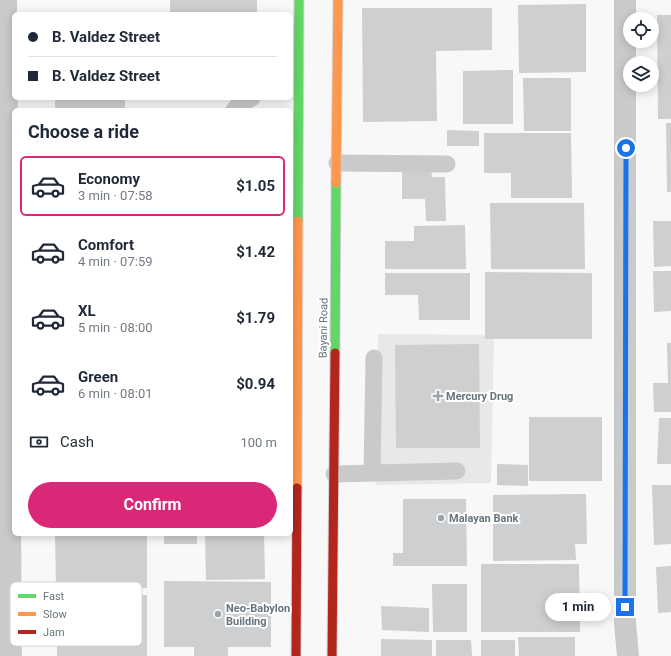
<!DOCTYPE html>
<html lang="en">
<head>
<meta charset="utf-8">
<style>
	:root { --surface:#fff; --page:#f2f2f3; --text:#1f2937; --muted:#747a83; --line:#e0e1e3; --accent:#db2777 }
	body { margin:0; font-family:Roboto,sans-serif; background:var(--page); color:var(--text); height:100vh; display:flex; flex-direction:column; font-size:15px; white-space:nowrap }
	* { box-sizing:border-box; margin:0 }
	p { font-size:13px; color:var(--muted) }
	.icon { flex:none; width:22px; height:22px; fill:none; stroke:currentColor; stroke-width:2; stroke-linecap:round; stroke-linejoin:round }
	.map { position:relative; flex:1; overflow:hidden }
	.sheet { position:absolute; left:12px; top:108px; width:281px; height:428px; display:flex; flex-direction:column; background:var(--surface); border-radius:6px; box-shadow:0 2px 10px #0003 }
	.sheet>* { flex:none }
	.top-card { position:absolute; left:12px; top:12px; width:281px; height:88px; border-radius:6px; box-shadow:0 2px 10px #0003; display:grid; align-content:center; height:88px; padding:0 16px; background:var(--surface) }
	.buttons { position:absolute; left:623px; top:12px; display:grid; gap:8px }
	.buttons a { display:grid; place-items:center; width:36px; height:36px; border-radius:50%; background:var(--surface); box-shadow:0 2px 10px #0003; font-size:20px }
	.end { position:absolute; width:18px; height:18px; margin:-9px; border:5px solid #1a73e8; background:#fff; box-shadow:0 0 0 2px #fff }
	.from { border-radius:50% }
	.bubble { position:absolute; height:28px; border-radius:14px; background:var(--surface); box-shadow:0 2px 10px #0003; font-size:13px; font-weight:700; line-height:28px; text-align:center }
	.top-card b { display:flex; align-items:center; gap:14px; height:38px; font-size:15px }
	.top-card b+b { border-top:1px solid var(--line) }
	.top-card i { width:10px; height:10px; background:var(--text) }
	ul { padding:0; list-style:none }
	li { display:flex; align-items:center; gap:12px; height:60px; margin:0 8px 6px; padding:0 8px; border:2px solid transparent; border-radius:6px }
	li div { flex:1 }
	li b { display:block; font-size:15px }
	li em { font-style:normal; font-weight:700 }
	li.on { border-color:var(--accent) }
	li>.icon { width:36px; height:36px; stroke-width:1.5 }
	h2 { padding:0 16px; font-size:18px; line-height:48px }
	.pay { display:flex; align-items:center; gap:10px; height:44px; padding:0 16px; font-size:15px }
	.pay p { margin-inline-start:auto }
	.action { display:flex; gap:8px; margin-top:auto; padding:8px 16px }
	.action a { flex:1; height:46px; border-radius:24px; background:var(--accent); color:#fff; font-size:16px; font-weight:700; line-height:46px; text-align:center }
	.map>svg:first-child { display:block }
	.built { fill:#e7e8e8 }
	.building { fill:#cdcfd0 }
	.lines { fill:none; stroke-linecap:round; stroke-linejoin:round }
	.fast-casing { stroke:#d3d4d5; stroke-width:11 }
	.slow-casing { stroke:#d3d4d5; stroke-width:11 }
	.jam-casing { stroke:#d3d4d5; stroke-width:11 }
	.lane { stroke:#c9cacb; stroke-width:17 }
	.street { stroke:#c9cacb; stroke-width:22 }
	.fast { stroke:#63d668; stroke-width:9 }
	.slow { stroke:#ff974d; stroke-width:9 }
	.jam { stroke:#b3261e; stroke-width:9 }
	.route { stroke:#1a73e8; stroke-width:5 }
	.poi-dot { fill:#99a3a9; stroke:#fff; stroke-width:1.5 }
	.labels { text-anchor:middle; stroke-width:4; stroke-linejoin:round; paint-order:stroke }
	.street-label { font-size:11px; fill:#66757e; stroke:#fff }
	.poi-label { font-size:11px; font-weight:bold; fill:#66757e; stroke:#fff; text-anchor:start }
	.key { fill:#fff; stroke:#d1d6d8; stroke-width:1 }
	.key-label { font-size:11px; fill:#66757e }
</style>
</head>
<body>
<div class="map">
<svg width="671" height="656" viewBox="0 0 671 656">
	<rect width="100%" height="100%" fill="#f8f8f8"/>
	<!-- built -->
	<polygon class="built" points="378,334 494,335 491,483 376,485"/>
	<!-- building -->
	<g class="building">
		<rect x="170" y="0" width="87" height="14"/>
		<polygon points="586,4 586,72 519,73 518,5"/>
		<polygon points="362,8 492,8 492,50 436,51 437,121 363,122"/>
		<polygon points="657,15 671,15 671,119 658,119"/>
		<polygon points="513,70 513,124 463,124 463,71"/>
		<polygon points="523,78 571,78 571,131 524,131"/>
		<rect x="55" y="98" width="70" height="12"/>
		<polygon points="666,123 671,123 671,192 667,192"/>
		<polygon points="447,130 479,131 479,146 447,146"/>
		<polygon points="484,133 571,133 572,198 511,198 511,173 484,173"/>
		<polygon points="431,168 432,177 445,177 446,221 426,221 425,199 402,199 402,169"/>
		<polygon points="490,203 584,203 585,269 491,269"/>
		<polygon points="653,221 671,221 671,266 654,267"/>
		<polygon points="465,225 466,269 385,269 385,241 414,241 414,226"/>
		<polygon points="653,271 671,271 671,311 654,312"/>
		<polygon points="485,272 592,273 592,339 485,339"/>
		<polygon points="385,273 470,273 470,320 419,320 418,295 385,295"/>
		<polygon points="667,343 671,343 671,412 654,412 653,383 668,383"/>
		<polygon points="479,344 480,448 396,448 395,345"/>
		<rect x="529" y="417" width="73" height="64"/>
		<polygon points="659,418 671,418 671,464 657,464"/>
		<polygon points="497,464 528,465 528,486 497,485"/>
		<polygon points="652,485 671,485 671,544 654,545"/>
		<polygon points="586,494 587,544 575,544 576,560 493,561 493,495"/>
		<polygon points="403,499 466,499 467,566 393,566 393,553 403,553"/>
		<polygon points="55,534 147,534 147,588 56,589"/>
		<rect x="164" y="534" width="33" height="10"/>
		<polygon points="205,534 264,534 265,579 206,580"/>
		<polygon points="481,564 579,564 580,632 481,632"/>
		<polygon points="671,566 671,612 658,613 656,567"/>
		<polygon points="164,581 271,582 271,647 228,647 228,656 194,656 194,647 164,647"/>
		<polygon points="432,584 467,584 467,632 433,632"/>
		<polygon points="147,595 147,656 57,656 57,596"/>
		<polygon points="381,606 429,608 429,632 382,630"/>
		<polygon points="518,637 575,637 575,656 519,656"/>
		<polygon points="381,639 432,640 432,656 381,656"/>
		<polygon points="436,640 471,640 472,656 436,656"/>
		<rect x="481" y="640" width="34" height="16"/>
	</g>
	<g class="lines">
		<defs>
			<g id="fast">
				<polyline points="298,221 299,0"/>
				<polyline points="335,353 336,183"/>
			</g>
			<g id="slow">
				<polyline points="336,183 338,0"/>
				<polyline points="297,488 298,221"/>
			</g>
			<g id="jam">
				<polyline points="296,656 297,488"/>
				<polyline points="332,656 335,353"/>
			</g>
		</defs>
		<!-- fast casing -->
		<use href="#fast" class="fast-casing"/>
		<!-- slow casing -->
		<use href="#slow" class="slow-casing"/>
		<!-- jam casing -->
		<use href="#jam" class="jam-casing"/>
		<!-- lane -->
		<g class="lane">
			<polyline points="234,110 238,105 252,98"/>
			<polyline points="337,163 447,164"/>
			<polyline points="372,472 374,358"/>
			<polyline points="334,474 457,471"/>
		</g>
		<!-- street -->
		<g class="street">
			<polyline points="6,0 11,656"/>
			<polyline points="625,0 625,623 628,656"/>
		</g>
		<!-- fast -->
		<use href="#fast" class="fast"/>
		<!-- slow -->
		<use href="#slow" class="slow"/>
		<!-- jam -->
		<use href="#jam" class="jam"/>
	</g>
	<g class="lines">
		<!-- route -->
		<polyline class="route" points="625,607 626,148"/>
	</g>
	<!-- markers -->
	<g class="poi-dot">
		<path d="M436 390h4v4h4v4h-4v4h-4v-4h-4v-4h4z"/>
		<circle cx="441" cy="518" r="4"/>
		<circle cx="218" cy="614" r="4"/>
	</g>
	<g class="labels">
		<!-- street labels -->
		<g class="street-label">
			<text transform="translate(323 328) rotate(-89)" y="4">Bayani Road</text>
		</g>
		<!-- poi labels -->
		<g class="poi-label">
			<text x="446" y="400">Mercury Drug</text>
			<text x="449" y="522">Malayan Bank</text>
			<text x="226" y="612">Neo-Babylon<tspan x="226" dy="13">Building</tspan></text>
		</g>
	</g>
	<!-- legend -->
	<rect x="10" y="582" width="132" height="64" rx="6" class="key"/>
	<rect x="18" y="594" width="18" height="4" fill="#63d668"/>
	<rect x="18" y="612" width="18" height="4" fill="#ff974d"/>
	<rect x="18" y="630" width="18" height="4" fill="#b3261e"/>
	<g class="key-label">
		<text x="43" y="600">Fast</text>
		<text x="43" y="618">Slow</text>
		<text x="43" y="636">Jam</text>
	</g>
</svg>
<div class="buttons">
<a><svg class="icon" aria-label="locate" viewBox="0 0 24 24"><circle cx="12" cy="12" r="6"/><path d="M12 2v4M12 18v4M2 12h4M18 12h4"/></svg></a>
<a><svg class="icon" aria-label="layers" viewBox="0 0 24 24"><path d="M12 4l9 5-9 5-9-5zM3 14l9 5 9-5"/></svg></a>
</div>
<i class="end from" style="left:626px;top:148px"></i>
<i class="end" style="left:625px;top:607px"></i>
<div class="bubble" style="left:545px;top:593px;width:66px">1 min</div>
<div class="top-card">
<b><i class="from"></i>B. Valdez Street</b>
<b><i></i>B. Valdez Street</b>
</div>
<section class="sheet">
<h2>Choose a ride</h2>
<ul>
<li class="on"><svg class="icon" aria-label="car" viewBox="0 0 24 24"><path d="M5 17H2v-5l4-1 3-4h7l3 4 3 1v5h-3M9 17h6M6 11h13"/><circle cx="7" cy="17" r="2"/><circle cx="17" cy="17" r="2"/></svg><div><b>Economy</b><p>3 min · 07:58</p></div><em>$1.05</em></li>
<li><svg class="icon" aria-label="car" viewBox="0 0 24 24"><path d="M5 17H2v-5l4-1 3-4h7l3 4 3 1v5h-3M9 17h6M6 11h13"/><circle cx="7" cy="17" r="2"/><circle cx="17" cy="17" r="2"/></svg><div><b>Comfort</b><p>4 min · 07:59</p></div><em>$1.42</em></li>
<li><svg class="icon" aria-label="car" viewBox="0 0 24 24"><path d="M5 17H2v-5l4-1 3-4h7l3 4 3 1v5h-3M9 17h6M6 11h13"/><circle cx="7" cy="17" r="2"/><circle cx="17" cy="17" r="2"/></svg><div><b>XL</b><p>5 min · 08:00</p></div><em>$1.79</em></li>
<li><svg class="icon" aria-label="car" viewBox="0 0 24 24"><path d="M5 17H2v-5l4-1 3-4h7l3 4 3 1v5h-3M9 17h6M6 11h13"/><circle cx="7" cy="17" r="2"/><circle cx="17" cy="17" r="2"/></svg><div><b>Green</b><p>6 min · 08:01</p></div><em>$0.94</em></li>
</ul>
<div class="pay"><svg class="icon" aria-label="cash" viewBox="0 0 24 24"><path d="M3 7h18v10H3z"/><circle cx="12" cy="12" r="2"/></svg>Cash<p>100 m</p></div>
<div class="action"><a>Confirm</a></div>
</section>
</div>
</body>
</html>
